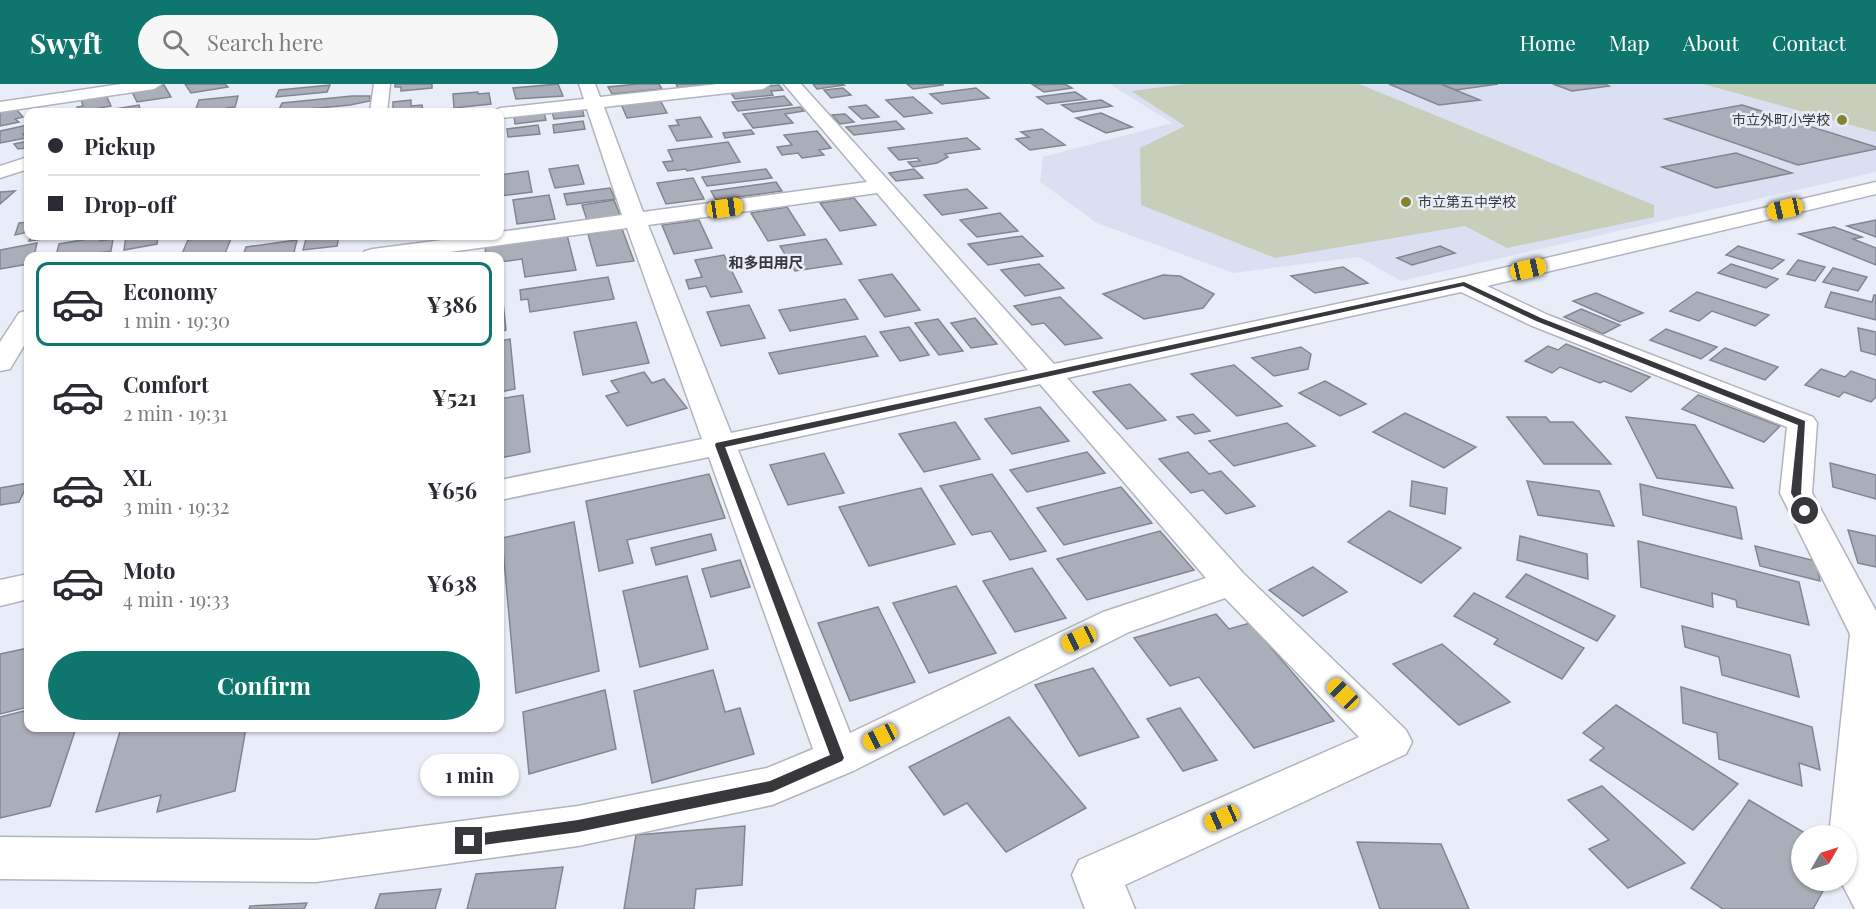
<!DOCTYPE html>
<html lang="en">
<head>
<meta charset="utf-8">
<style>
	:root { --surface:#fff; --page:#f7f7f7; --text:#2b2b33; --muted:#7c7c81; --line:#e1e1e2; --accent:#0f766e }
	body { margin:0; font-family:"Playfair Display","Noto Sans JP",serif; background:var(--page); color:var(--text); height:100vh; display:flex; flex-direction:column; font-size:22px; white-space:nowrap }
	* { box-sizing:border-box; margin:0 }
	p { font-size:20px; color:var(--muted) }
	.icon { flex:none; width:33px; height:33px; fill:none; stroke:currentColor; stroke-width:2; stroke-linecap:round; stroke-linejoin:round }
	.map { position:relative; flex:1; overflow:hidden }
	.drawer { position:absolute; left:24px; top:168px; width:480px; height:480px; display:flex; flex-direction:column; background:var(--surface); border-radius:12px; box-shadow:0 2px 4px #0004 }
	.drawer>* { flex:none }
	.banner { position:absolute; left:24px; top:24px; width:480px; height:132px; border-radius:12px; box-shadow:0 2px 4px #0004; display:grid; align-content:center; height:132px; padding:0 24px; background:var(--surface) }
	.needle { width:39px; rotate:51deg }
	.tools { position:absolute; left:1791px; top:741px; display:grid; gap:12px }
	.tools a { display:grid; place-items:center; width:66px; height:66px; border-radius:50%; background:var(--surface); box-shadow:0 2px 4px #0004; font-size:30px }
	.end { position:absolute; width:27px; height:27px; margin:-14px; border:8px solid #36383c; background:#fff; box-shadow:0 0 0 3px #fff }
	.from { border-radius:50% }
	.bubble { position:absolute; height:42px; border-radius:21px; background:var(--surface); box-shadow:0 2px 4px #0004; font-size:20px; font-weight:700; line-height:42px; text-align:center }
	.car { position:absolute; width:18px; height:36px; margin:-18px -9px; border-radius:8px; box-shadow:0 0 4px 2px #0007; background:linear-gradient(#f5c518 24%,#345 0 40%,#f5c518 0 76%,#345 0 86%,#f5c518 0) }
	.banner b { display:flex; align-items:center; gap:21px; height:57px; font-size:22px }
	.banner b+b { border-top:2px solid var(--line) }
	.banner i { width:15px; height:15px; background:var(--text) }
	ul { padding:10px 0 0; list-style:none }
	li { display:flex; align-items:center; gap:18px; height:84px; margin:0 12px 9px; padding:0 12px; border:3px solid transparent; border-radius:12px }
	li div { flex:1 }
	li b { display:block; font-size:22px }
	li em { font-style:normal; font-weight:700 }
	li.on { border-color:var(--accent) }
	li>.icon { width:54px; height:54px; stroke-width:1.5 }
	.cta { display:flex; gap:12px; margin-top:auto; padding:12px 24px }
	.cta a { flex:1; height:69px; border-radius:36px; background:var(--accent); color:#fff; font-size:24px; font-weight:700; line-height:69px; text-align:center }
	header { display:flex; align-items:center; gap:36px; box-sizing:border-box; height:84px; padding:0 30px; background:var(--accent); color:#fff }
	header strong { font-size:28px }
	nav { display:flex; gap:33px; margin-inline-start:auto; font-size:21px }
	.search { width:420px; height:54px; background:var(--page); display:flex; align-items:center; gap:15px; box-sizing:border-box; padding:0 21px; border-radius:33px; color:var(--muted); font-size:22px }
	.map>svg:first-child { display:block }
	.built { fill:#dae0f1 }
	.green { fill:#c7cfbb }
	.building { fill:#aaaeb8; stroke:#82868f; stroke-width:1.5 }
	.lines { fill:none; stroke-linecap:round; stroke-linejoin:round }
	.minor-casing { stroke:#b1b4be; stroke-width:3 }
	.minor { fill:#fff; fill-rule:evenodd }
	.route { fill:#36383c }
	.poi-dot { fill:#83842d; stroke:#e9edf7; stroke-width:2 }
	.labels { text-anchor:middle; stroke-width:5; stroke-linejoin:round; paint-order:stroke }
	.far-poi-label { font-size:14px; fill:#36383c; stroke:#e9edf7; text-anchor:end }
	.far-quarter-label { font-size:15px; font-weight:bold; fill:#36383c; stroke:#e9edf7 }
</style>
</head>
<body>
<header>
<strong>Swyft</strong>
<div class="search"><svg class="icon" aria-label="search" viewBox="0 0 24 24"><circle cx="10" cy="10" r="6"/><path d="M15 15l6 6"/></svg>Search here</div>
<nav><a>Home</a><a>Map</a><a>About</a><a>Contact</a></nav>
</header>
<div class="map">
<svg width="1876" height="825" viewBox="0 0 1876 825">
	<rect width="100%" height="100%" fill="#e9edf7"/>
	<!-- built -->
	<polygon class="built" points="1110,0 1876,0 1876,88 1401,197 1359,173 1233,189 1097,139 1040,98 1043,73 1172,39"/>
	<!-- green -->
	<g class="green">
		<polygon points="1187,0 1359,0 1654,121 1654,133 1507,164 1465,142 1275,174 1141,121 1140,64 1185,42 1131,7"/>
		<polygon points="1703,0 1876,0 1876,48"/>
	</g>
	<!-- building -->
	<g class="building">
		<polygon points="185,0 225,0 228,3 191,9"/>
		<polygon points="395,0 432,0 432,4 401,7 401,3 395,3"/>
		<polygon points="558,0 563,12 516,15 513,4"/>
		<polygon points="637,0 659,0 662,5 612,10 608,3"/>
		<polygon points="676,0 709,0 710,1 678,4"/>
		<polygon points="813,0 842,0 844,1 817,5"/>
		<polygon points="907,0 942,0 943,1 913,5"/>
		<polygon points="1065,0 1072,4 1044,8 1033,1"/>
		<polygon points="1389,0 1441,0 1480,16 1439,21"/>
		<polygon points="1441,0 1498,0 1456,6"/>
		<polygon points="1553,0 1605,0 1609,2 1572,7"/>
		<polygon points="164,1 171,13 137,18 131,6"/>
		<polygon points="330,1 327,8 276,13 279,6"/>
		<polygon points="779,1 783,6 771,7 773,11 735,15 729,6"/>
		<polygon points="843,4 851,11 831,14 824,6"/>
		<polygon points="976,4 989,14 942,20 930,10"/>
		<polygon points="478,8 478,10 489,9 491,20 454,24 453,10"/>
		<polygon points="1075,8 1086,15 1047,20 1037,13"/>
		<polygon points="106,11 111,22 78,28 77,23 83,22 81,15"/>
		<polygon points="238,12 235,23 226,24 225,28 195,28 199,16"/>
		<polygon points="352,12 370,12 370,17 350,21 278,28 282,19"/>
		<polygon points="784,12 792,21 738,27 732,18"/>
		<polygon points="913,13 932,29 904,33 886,16"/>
		<polygon points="411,16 411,22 422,21 423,28 393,28 393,18"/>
		<polygon points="660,16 667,29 627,34 621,20"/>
		<polygon points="1101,16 1112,22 1073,28 1062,21"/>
		<polygon points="139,21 140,25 128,28 96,28"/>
		<polygon points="866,21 879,33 862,35 849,23"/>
		<polygon points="1742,21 1876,63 1876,65 1798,81 1665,35"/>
		<polygon points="800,23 804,27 785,30 793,39 753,44 743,30"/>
		<polygon points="582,24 584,32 554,35 552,28"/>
		<polygon points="16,25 23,33 15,35 19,38 0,42 0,28"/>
		<polygon points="544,29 546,36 515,40 514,32"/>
		<polygon points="1101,29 1132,43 1106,49 1076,34"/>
		<polygon points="845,30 854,38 840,40 832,31"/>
		<polygon points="700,33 712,53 677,57 669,42 679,41 676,36"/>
		<polygon points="583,37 585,45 554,49 553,41"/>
		<polygon points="896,37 904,45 854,51 846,43"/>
		<polygon points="28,41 28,49 23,50 26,54 0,59 0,47"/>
		<polygon points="538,41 540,50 508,53 507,45"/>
		<polygon points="1042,45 1065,61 1030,66 1016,55 1029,53 1021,48"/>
		<polygon points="751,46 754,50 725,54 723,49"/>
		<polygon points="817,47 831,64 819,66 824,71 802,74 798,69 782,71 777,63 792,61 784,51"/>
		<polygon points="967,54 980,65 945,70 948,73 937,79 913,83 908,78 920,77 917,74 899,76 888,64"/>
		<polygon points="28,57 28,67 26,64 18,65 14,60"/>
		<polygon points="728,58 740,78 687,87 686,85 668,87 663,78 673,77 668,66"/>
		<polygon points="1736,69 1792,89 1716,104 1662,83"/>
		<polygon points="578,81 584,100 555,104 549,85"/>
		<polygon points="766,85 772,94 707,102 702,93"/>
		<polygon points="914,85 923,94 896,97 889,89"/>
		<polygon points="528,87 532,108 500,112 500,91"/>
		<polygon points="693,94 704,115 666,120 657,99"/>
		<polygon points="776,98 782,107 716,116 711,107"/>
		<polygon points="610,104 615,115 567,121 564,110"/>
		<polygon points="967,105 987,124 942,131 924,111"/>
		<polygon points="15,107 0,120 0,108"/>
		<polygon points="549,111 555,135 517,140 513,116"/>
		<polygon points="854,114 876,141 840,147 820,119"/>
		<polygon points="614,116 620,131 587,136 582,121"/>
		<polygon points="787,123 805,151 768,157 751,129"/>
		<polygon points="1000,129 1018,147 977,153 960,136"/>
		<polygon points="699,136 712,164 674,170 662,141"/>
		<polygon points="1876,136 1876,153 1847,142"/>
		<polygon points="28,138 28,148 15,151 19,139"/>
		<polygon points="1834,143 1862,153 1853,155 1876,164 1876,181 1799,150"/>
		<polygon points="622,145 634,177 597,182 588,150"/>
		<polygon points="567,151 576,186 525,193 522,175 500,178 500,172 486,172 485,163"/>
		<polygon points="31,152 63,152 29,157"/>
		<polygon points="126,152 158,152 157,160 124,166"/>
		<polygon points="221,152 232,152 224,172 181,172 188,156"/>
		<polygon points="339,152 337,162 303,166 306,155"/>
		<polygon points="1022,152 1043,172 988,181 968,160"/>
		<polygon points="100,153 100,157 113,155 111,167 79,172 56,172 59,160"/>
		<polygon points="826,155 842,180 795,187 780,162"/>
		<polygon points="297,156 293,172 243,172 246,163"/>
		<polygon points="37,159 34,172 28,172 28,180 0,185 0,166"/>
		<polygon points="1440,162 1455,169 1412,181 1397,174"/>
		<polygon points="1738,162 1784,176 1772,185 1726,171"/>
		<polygon points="724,171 742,208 711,213 706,202 689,205 686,196 702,193 695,176"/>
		<polygon points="1798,176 1825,183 1815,197 1787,190"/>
		<polygon points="1039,180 1064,204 1025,212 1001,186"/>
		<polygon points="1731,180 1778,195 1766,204 1718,189"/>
		<polygon points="1343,183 1368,199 1315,209 1291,192"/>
		<polygon points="1833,184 1867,193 1858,207 1823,198"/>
		<polygon points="892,190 920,226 885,233 859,196"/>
		<polygon points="1163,191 1180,192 1214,210 1203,224 1144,235 1103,210"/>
		<polygon points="608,193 614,215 530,228 528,215 521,216 520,206"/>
		<polygon points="1697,208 1769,231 1755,242 1712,227 1699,237 1670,227"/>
		<polygon points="1831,208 1872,218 1874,211 1876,211 1876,236 1825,223"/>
		<polygon points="1596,209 1643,229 1620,238 1573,217"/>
		<polygon points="1060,213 1102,254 1065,261 1044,239 1032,241 1014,222"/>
		<polygon points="845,215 858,235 790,247 779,226"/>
		<polygon points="503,218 506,246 500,248 500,219"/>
		<polygon points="749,221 765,254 721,262 707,228"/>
		<polygon points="1581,225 1620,241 1603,250 1564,233"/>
		<polygon points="975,234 997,260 971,264 951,239"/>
		<polygon points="938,235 963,267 939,271 915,239"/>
		<polygon points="636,238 649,279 583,291 574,248"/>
		<polygon points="909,243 929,271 900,277 880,248"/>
		<polygon points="1858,244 1876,248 1876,271 1861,267"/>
		<polygon points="1666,245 1717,263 1701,275 1650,256"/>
		<polygon points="865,252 878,272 779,290 769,269"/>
		<polygon points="510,255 515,305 500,308 500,257"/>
		<polygon points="1566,260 1650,293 1631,308 1604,297 1600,299 1560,283 1552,289 1525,277 1548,262 1558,266"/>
		<polygon points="1301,263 1311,270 1308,285 1274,292 1252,274"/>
		<polygon points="1725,264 1778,283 1765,296 1710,276"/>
		<polygon points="1234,281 1282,322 1237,332 1191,290"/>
		<polygon points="1821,285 1845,293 1851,287 1876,296 1876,313 1871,318 1844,308 1839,313 1805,301"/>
		<polygon points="644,288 652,299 664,295 687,324 627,342 606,312 619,308 611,297"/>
		<polygon points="1325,297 1366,320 1340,332 1299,309"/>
		<polygon points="1130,300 1166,336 1127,345 1093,308"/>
		<polygon points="523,311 530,368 500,374 500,315"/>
		<polygon points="1698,311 1780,342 1764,358 1682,325"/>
		<polygon points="1040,323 1069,357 1012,370 985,335"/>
		<polygon points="1405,329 1476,363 1444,384 1373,348"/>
		<polygon points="1193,330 1210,347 1195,350 1177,333"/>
		<polygon points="1507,333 1546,333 1550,338 1573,338 1611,380 1544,380"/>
		<polygon points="1626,333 1695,341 1733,404 1657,394"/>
		<polygon points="955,338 980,375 924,388 899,350"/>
		<polygon points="1287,339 1315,362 1234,382 1209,357"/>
		<polygon points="1087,368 1105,389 1027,408 1010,386"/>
		<polygon points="1188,368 1209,390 1221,387 1255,422 1226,430 1203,406 1191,409 1159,375"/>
		<polygon points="824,369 844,409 788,421 770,381"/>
		<polygon points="1830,379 1876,391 1876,415 1833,403"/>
		<polygon points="709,390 725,434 627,456 633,479 599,487 586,417"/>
		<polygon points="992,390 1046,467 1010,476 991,447 972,451 940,402"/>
		<polygon points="1412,397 1447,404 1445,430 1410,422"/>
		<polygon points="1527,397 1599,407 1614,442 1538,431"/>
		<polygon points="28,399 19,418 0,421 0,404"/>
		<polygon points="1640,400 1736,423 1742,455 1643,431"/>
		<polygon points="1121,403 1152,439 1064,461 1037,424"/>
		<polygon points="921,404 955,460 869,482 839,423"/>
		<polygon points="1389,427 1461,464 1421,499 1348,458"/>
		<polygon points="574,438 599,587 516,609 502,454"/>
		<polygon points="1848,446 1876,452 1876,483 1858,479"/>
		<polygon points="1160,447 1194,486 1087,516 1057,475"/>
		<polygon points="711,450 716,466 656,481 651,464"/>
		<polygon points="1520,452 1587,470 1588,495 1517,476"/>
		<polygon points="1638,457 1799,498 1809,541 1737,523 1736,516 1712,509 1713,523 1641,503"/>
		<polygon points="1755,462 1816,477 1820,497 1760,482"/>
		<polygon points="740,476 750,503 711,513 702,485"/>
		<polygon points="1313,483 1347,508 1303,532 1269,506"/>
		<polygon points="1032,484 1066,534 1015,548 983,497"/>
		<polygon points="1526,490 1615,532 1597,557 1506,513"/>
		<polygon points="687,492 708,565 640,583 623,507"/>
		<polygon points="956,502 996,569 929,589 893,519"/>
		<polygon points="1474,509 1584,564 1562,595 1494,560 1498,555 1454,532"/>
		<polygon points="878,523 915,598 850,617 818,539"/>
		<polygon points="1216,530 1229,545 1250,539 1334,637 1254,664 1199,593 1170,602 1134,554"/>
		<polygon points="1682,542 1790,571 1799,613 1722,591 1719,573 1685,563"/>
		<polygon points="1442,560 1510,618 1459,641 1393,580"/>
		<polygon points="28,564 28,623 0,630 0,570"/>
		<polygon points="1093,584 1139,653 1079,672 1035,601"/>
		<polygon points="713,586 725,628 740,624 754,670 652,699 634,607"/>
		<polygon points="1681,603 1812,643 1820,686 1799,679 1802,702 1719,675 1717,649 1683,639"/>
		<polygon points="605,606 616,665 529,690 523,628"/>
		<polygon points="1616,621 1738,700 1693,746 1590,676 1604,664 1583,649"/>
		<polygon points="1180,624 1217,676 1183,687 1147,635"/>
		<polygon points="28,626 28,644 76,644 50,722 0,734 0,633"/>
		<polygon points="1009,633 1086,724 1006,768 967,719 944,731 909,683"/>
		<polygon points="121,644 246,644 235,707 157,728 161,711 96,728"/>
		<polygon points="1602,702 1685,779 1628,804 1589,765 1609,756 1568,716"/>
		<polygon points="1749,716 1810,752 1802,752 1802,796 1829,796 1813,825 1723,825 1691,804"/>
		<polygon points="745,742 742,801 696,805 694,825 624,825 636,751"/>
		<polygon points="1357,758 1441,760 1469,825 1380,825"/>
		<polygon points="563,783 555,825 467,825 476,790"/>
		<polygon points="441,805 435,825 375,825 380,810"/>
		<polygon points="307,819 304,825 249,825 250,822"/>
	</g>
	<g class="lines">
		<defs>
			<g id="minor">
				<polygon points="121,0 162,0 154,5 0,28 0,18"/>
				<polygon points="374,0 390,0 387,28 370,28"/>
				<path d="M579,0H595L600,13L718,0H771L763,5L604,23L643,128L867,98L784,0H801L1054,280L1464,193L1876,98V110L1487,202L1548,231L1813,333L1817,339L1812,409L1876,527V825H1855L1840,796H1846V752H1829L1850,550L1780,409L1787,343L1530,241L1461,208L1067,294L1244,490L1406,646L1412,658L1406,670L1125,801L1135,825H1085L1072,791L1079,776L1359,653L1225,514L1129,548L853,687L772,721L578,762L316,798L0,795V753L316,756L578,722L767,684L813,665L709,373L500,416V396L702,355L627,144L420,172H361L365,167L373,165L473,152H500V148L622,131L587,25L500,34V28H492L500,24L584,15ZM877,109L1028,286L731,349L648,141ZM1040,300L1206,494L1103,528L850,649L738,366Z"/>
				<polygon points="28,73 28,85 0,94 0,82"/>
				<polygon points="28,226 28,255 10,285 0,287 0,258 19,229"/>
				<polygon points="28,490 28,515 0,522 0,496"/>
			</g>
		</defs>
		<!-- minor casing -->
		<use href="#minor" class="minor-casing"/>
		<!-- minor -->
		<use href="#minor" class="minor"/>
	</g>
	<!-- route -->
	<polygon class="route" points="1464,198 1541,234 1805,337 1801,409 1810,427 1809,429 1802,429 1791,409 1798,341 1536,237 1463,202 725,363 844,674 842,677 772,708 578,748 469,763 464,761 462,757 464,752 469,751 578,736 770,697 830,671 715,361 716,359"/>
	<!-- markers -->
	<g class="poi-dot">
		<circle cx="1842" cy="36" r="6"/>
		<circle cx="1406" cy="118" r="6"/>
	</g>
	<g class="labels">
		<!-- far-poi labels -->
		<g class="far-poi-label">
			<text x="1830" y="41">市立外町小学校</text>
			<text x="1418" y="123" text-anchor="start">市立第五中学校</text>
		</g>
		<!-- far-quarter labels -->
		<g class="far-quarter-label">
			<text x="766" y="184">和多田用尺</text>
		</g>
	</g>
</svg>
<div class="tools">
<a><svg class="needle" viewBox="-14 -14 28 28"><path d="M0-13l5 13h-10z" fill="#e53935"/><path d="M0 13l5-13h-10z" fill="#7c7c81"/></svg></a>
</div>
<i class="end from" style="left:1805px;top:427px"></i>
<i class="end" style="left:469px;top:757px"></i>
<div class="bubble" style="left:420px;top:670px;width:99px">1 min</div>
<i class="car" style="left:725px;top:124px;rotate:82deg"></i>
<i class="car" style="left:1785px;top:125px;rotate:257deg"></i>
<i class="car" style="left:1528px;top:185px;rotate:77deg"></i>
<i class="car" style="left:1079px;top:555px;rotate:245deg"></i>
<i class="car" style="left:1343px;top:610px;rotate:315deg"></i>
<i class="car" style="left:880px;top:653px;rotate:243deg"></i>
<i class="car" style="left:1222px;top:734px;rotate:246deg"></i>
<div class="banner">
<b><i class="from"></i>Pickup</b>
<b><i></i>Drop-off</b>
</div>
<section class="drawer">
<ul>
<li class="on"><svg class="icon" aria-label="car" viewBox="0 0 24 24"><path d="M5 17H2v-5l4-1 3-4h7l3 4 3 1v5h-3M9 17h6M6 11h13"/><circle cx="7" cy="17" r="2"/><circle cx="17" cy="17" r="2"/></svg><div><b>Economy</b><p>1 min · 19:30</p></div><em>¥386</em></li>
<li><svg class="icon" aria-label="car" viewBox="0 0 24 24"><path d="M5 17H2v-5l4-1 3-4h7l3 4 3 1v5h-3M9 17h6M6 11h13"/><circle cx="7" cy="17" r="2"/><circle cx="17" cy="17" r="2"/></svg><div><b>Comfort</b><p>2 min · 19:31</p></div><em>¥521</em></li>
<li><svg class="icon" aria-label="car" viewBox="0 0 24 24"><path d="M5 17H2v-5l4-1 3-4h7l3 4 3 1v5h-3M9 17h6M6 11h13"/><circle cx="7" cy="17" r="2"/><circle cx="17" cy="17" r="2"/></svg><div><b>XL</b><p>3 min · 19:32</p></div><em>¥656</em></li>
<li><svg class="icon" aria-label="car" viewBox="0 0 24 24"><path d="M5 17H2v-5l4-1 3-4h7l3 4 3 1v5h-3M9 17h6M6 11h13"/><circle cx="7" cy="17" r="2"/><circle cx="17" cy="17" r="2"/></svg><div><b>Moto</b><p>4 min · 19:33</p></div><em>¥638</em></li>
</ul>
<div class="cta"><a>Confirm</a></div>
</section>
</div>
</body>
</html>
